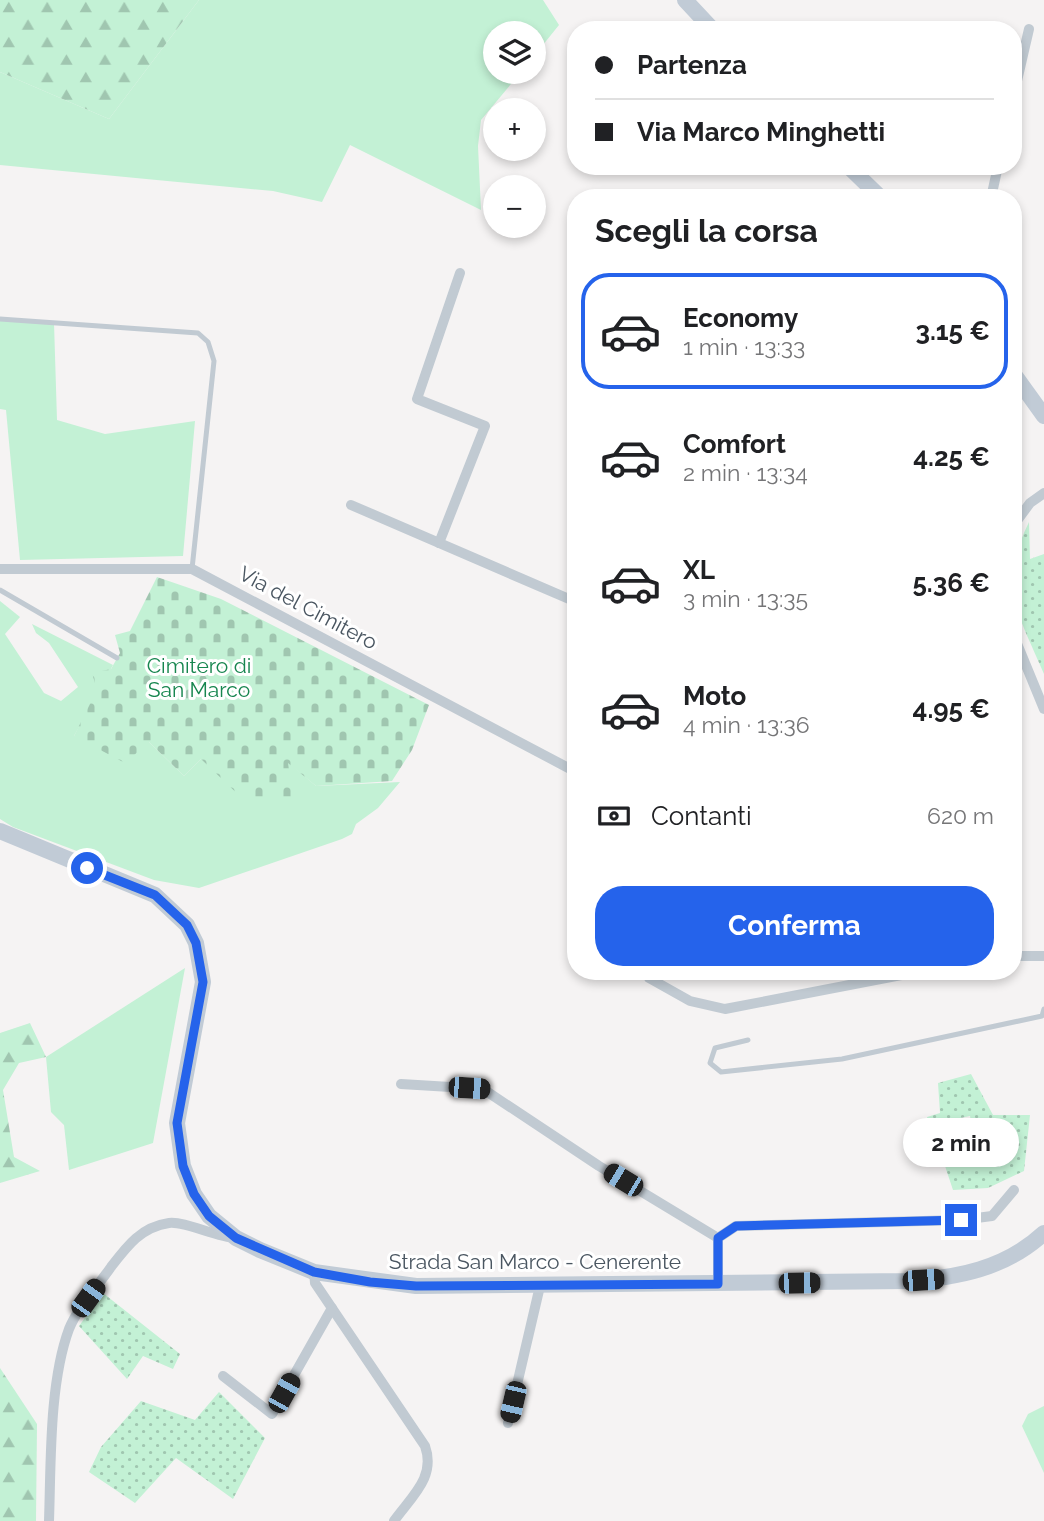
<!DOCTYPE html>
<html lang="it">
<head>
<meta charset="utf-8">
<style>
	:root { --surface:#fff; --page:#f6f6f6; --text:#202124; --muted:#757577; --line:#e0e0e0; --accent:#2563eb }
	body { margin:0; font-family:Raleway,sans-serif; background:var(--page); color:var(--text); height:100vh; display:flex; flex-direction:column; font-size:26px; white-space:nowrap }
	* { box-sizing:border-box; margin:0 }
	p { font-size:23px; color:var(--muted) }
	.icon { flex:none; width:38px; height:38px; fill:none; stroke:currentColor; stroke-width:2; stroke-linecap:round; stroke-linejoin:round }
	.map { position:relative; flex:1; overflow:hidden }
	.sheet { position:absolute; left:567px; top:189px; width:455px; height:791px; display:flex; flex-direction:column; background:var(--surface); border-radius:28px; box-shadow:0 4px 10px #0003 }
	.sheet>* { flex:none }
	.hud { position:absolute; left:567px; top:21px; width:455px; height:154px; border-radius:28px; box-shadow:0 4px 10px #0003; display:grid; align-content:center; height:154px; padding:0 28px; background:var(--surface) }
	.tools { position:absolute; left:483px; top:21px; display:grid; gap:14px }
	.tools a { display:grid; place-items:center; width:63px; height:63px; border-radius:50%; background:var(--surface); box-shadow:0 4px 10px #0003; font-size:35px }
	.end { position:absolute; width:32px; height:32px; margin:-16px; border:9px solid #2563eb; background:#fff; box-shadow:0 0 0 4px #fff }
	.from { border-radius:50% }
	.bubble { position:absolute; height:49px; border-radius:24px; background:var(--surface); box-shadow:0 4px 10px #0003; font-size:23px; font-weight:700; line-height:49px; text-align:center }
	.car { position:absolute; width:21px; height:42px; margin:-21px -10px; border-radius:9px; box-shadow:0 0 5px 2px #0007; background:linear-gradient(#222 24%,#8ab4d8 0 40%,#222 0 76%,#8ab4d8 0 86%,#222 0) }
	.hud b { display:flex; align-items:center; gap:24px; height:66px; font-size:26px }
	.hud b+b { border-top:2px solid var(--line) }
	.hud i { width:18px; height:18px; background:var(--text) }
	ul { padding:0; list-style:none }
	li { display:flex; align-items:center; gap:21px; height:116px; margin:0 14px 10px; padding:0 14px; border:4px solid transparent; border-radius:28px }
	li div { flex:1 }
	li b { display:block; font-size:26px }
	li em { font-style:normal; font-weight:700 }
	li.on { border-color:var(--accent) }
	li>.icon { width:63px; height:63px; stroke-width:1.5 }
	h2 { padding:0 28px; font-size:32px; line-height:84px }
	.pay { display:flex; align-items:center; gap:18px; height:77px; padding:0 28px; font-size:26px }
	.pay p { margin-inline-start:auto }
	.cta { display:flex; gap:14px; margin-top:auto; padding:14px 28px }
	.cta a { flex:1; height:80px; border-radius:28px; background:var(--accent); color:#fff; font-size:28px; font-weight:700; line-height:80px; text-align:center }
	.map>svg:first-child { display:block }
	.grass { fill:#c3f1d5 }
	.forest { fill:url(#forest-firs) }
	.cemetery { fill:url(#cemetery-stones) }
	.park { fill:url(#park-dots) }
	.lines { fill:none; stroke-linecap:round; stroke-linejoin:round }
	.lane { stroke:#c1cad2; stroke-width:5 }
	.street { stroke:#c1cad2; stroke-width:10 }
	.secondary { stroke:#c1cbd6; stroke-width:16 }
	.route { stroke:#2563eb; stroke-width:9 }
	.labels { text-anchor:middle; stroke-width:6; stroke-linejoin:round; paint-order:stroke }
	.street-label { font-size:21px; fill:#4a5661; stroke:#fff }
	.park-label { font-size:21px; fill:#17864f; stroke:#fff }
</style>
</head>
<body>
<div class="map">
<svg width="1044" height="1521" viewBox="0 0 1044 1521">
	<defs>
		<pattern id="forest-firs" width="22" height="20" patternUnits="userSpaceOnUse" patternTransform="scale(1.75)"><rect width="22" height="20" fill="#c3f1d5"/><path d="M5 1l3.5 6h-7zM16 11l3.5 6h-7z" fill="#a0c6b0"/></pattern>
		<pattern id="cemetery-stones" width="16" height="16" patternUnits="userSpaceOnUse" patternTransform="scale(1.75)"><rect width="16" height="16" fill="#c3f1d5"/><path d="M2 7V4a2 2 0 0 1 4 0v3zM10 15v-3a2 2 0 0 1 4 0v3z" fill="#a0c6b0"/></pattern>
		<pattern id="park-dots" width="8" height="8" patternUnits="userSpaceOnUse" patternTransform="scale(1.75)"><rect width="8" height="8" fill="#c3f1d5"/><path d="M2 2h.1M6 6h.1" fill="none" stroke="#a0c6b0" stroke-width="1.8" stroke-linecap="round"/></pattern>
	</defs>
	<rect width="100%" height="100%" fill="#f5f3f3"/>
	<!-- grass -->
	<g class="grass">
		<polygon points="199,0 543,0 559,25 534,56 534,33 495,33 495,72 521,72 481,120 478,146 481,210 350,145 322,202 273,191 0,165 0,72 109,119"/>
		<polygon points="0,319 54,323 57,420 105,434 195,421 183,556 20,560 6,410 0,409"/>
		<polygon points="0,601 20,617 5,634 44,693 61,701 78,687 49,643 36,633 32,624 113,665 74,736 149,742 184,776 201,759 288,762 316,786 400,782 378,808 356,824 352,834 342,839 199,888 154,880 13,827 0,819"/>
		<polygon points="185,968 153,1143 69,1170 64,1125 51,1112 46,1057"/>
		<polygon points="1044,1406 1044,1473 1022,1426 1028,1414"/>
	</g>
	<!-- forest -->
	<g class="forest">
		<polygon points="0,0 199,0 109,119 0,72"/>
		<polygon points="30,1023 46,1057 19,1063 3,1090 14,1157 40,1171 0,1183 0,1033"/>
		<polygon points="0,1368 37,1424 36,1521 0,1521"/>
	</g>
	<!-- cemetery -->
	<polygon class="cemetery" points="157,577 221,599 429,705 412,750 392,781 316,786 288,763 293,800 244,800 201,759 184,776 149,742 125,763 74,736 97,690 92,673 111,669 120,653 115,635 130,631"/>
	<!-- park -->
	<g class="park">
		<path d="M1029,522L1030,559L1044,554V674C1018,612 997,588 1029,522Z"/>
		<polygon points="971,1074 993,1115 1030,1115 1024,1171 988,1188 953,1190 945,1166 977,1160 970,1116 928,1125 927,1117 940,1113 938,1083"/>
		<polygon points="103,1293 180,1354 173,1369 143,1356 127,1379 79,1326"/>
		<polygon points="219,1392 265,1438 233,1499 176,1458 135,1503 89,1472 101,1447 141,1401 195,1420"/>
	</g>
	<g class="lines">
		<!-- lane -->
		<g class="lane">
			<polyline points="0,319 198,333 208,342 214,361 192,569"/>
			<polyline points="0,590 117,658"/>
			<polyline points="748,1040 715,1048 710,1063 721,1072 842,1059 1042,1016 1044,1009"/>
		</g>
		<!-- street -->
		<g class="street">
			<polyline points="1013,98 1029,29"/>
			<polyline points="991,198 998,166"/>
			<polyline points="351,505 576,602"/>
			<polyline points="1013,526 1030,503 1044,493"/>
			<polyline points="439,543 485,426 417,399 460,273"/>
			<polyline points="0,569 192,569 576,772"/>
			<polyline points="1013,634 1044,709"/>
			<polyline points="1013,956 1044,956"/>
			<polyline points="646,971 649,978 690,1001 725,1009 922,971"/>
			<polyline points="401,1084 483,1089 599,1166 718,1238"/>
			<path d="M314,1272L315,1283L425,1446C436,1477 412,1496 394,1521"/>
			<polyline points="718,1284 718,1238 736,1226 961,1220 992,1216 1014,1190"/>
			<polyline points="223,1376 272,1414 332,1308"/>
			<polyline points="508,1423 540,1286"/>
			<path d="M49,1521C51,1464 49,1383 69,1329C78,1307 97,1287 111,1267C127,1246 141,1227 169,1223C185,1221 216,1237 236,1238"/>
		</g>
		<!-- secondary -->
		<g class="secondary">
			<polyline points="685,0 713,30"/>
			<polyline points="848,166 881,198"/>
			<polyline points="1013,373 1044,416"/>
			<path d="M0,831L155,895L187,925L196,943L203,982L177,1123L183,1166L194,1194L209,1216L236,1238L260,1250L314,1272L416,1286L906,1281C957,1278 1005,1269 1044,1233"/>
		</g>
	</g>
	<g class="lines">
		<!-- route -->
		<polyline class="route" points="87,868 155,895 187,925 196,943 203,982 177,1123 183,1166 194,1194 209,1216 236,1238 314,1272 370,1282 416,1286 718,1284 718,1238 736,1226 961,1220"/>
	</g>
	<g class="labels">
		<!-- street labels -->
		<g class="street-label">
			<text transform="translate(308 608) rotate(28)" y="7">Via del Cimitero</text>
			<text x="535" y="1269">Strada San Marco - Cenerente</text>
		</g>
		<!-- park labels -->
		<g class="park-label">
			<text x="199" y="673">Cimitero di<tspan x="199" dy="24">San Marco</tspan></text>
		</g>
	</g>
</svg>
<div class="tools">
<a><svg class="icon" aria-label="layers" viewBox="0 0 24 24"><path d="M12 4l9 5-9 5-9-5zM3 14l9 5 9-5"/></svg></a>
<a>+</a>
<a>−</a>
</div>
<i class="end from" style="left:87px;top:868px"></i>
<i class="end" style="left:961px;top:1220px"></i>
<div class="bubble" style="left:903px;top:1118px;width:116px">2 min</div>
<i class="car" style="left:469px;top:1088px;rotate:94deg"></i>
<i class="car" style="left:623px;top:1180px;rotate:301deg"></i>
<i class="car" style="left:923px;top:1280px;rotate:86deg"></i>
<i class="car" style="left:799px;top:1283px;rotate:89deg"></i>
<i class="car" style="left:88px;top:1298px;rotate:36deg"></i>
<i class="car" style="left:284px;top:1393px;rotate:29deg"></i>
<i class="car" style="left:513px;top:1402px;rotate:193deg"></i>
<div class="hud">
<b><i class="from"></i>Partenza</b>
<b><i></i>Via Marco Minghetti</b>
</div>
<section class="sheet">
<h2>Scegli la corsa</h2>
<ul>
<li class="on"><svg class="icon" aria-label="car" viewBox="0 0 24 24"><path d="M5 17H2v-5l4-1 3-4h7l3 4 3 1v5h-3M9 17h6M6 11h13"/><circle cx="7" cy="17" r="2"/><circle cx="17" cy="17" r="2"/></svg><div><b>Economy</b><p>1 min · 13:33</p></div><em>3.15 €</em></li>
<li><svg class="icon" aria-label="car" viewBox="0 0 24 24"><path d="M5 17H2v-5l4-1 3-4h7l3 4 3 1v5h-3M9 17h6M6 11h13"/><circle cx="7" cy="17" r="2"/><circle cx="17" cy="17" r="2"/></svg><div><b>Comfort</b><p>2 min · 13:34</p></div><em>4.25 €</em></li>
<li><svg class="icon" aria-label="car" viewBox="0 0 24 24"><path d="M5 17H2v-5l4-1 3-4h7l3 4 3 1v5h-3M9 17h6M6 11h13"/><circle cx="7" cy="17" r="2"/><circle cx="17" cy="17" r="2"/></svg><div><b>XL</b><p>3 min · 13:35</p></div><em>5.36 €</em></li>
<li><svg class="icon" aria-label="car" viewBox="0 0 24 24"><path d="M5 17H2v-5l4-1 3-4h7l3 4 3 1v5h-3M9 17h6M6 11h13"/><circle cx="7" cy="17" r="2"/><circle cx="17" cy="17" r="2"/></svg><div><b>Moto</b><p>4 min · 13:36</p></div><em>4.95 €</em></li>
</ul>
<div class="pay"><svg class="icon" aria-label="cash" viewBox="0 0 24 24"><path d="M3 7h18v10H3z"/><circle cx="12" cy="12" r="2"/></svg>Contanti<p>620 m</p></div>
<div class="cta"><a>Conferma</a></div>
</section>
</div>
</body>
</html>
